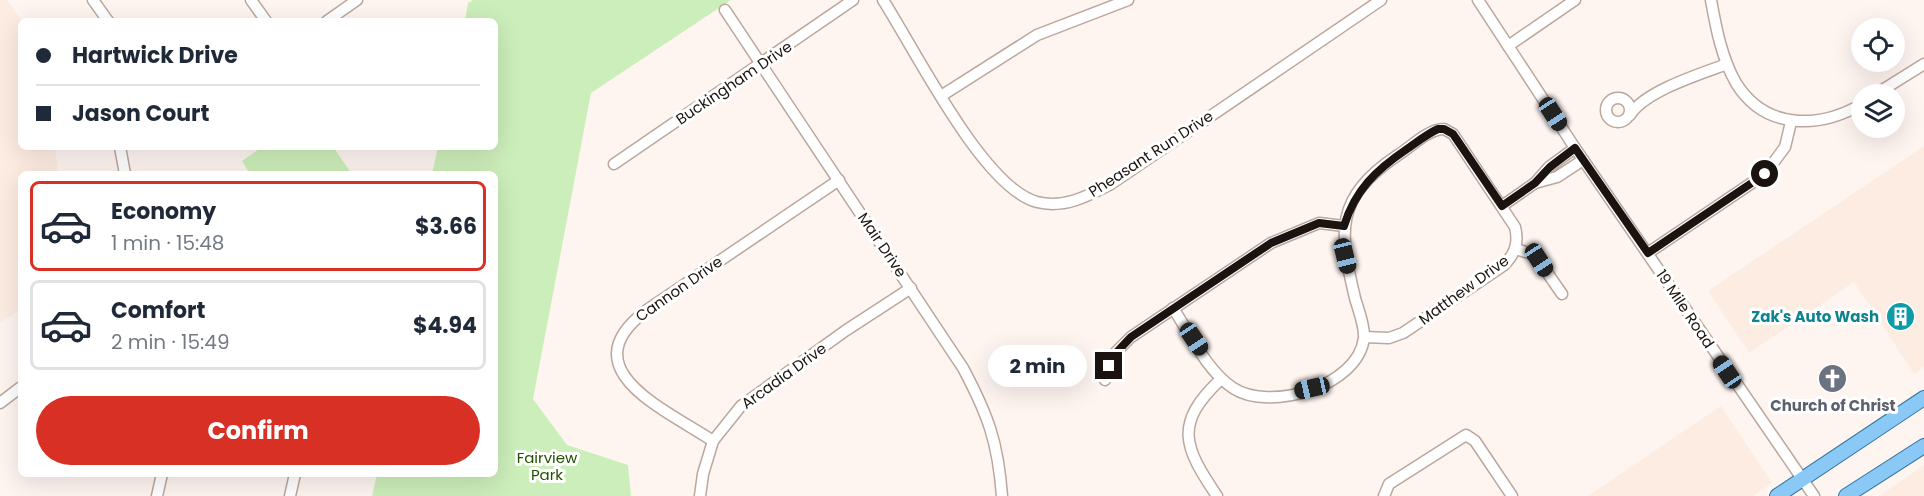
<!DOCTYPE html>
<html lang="en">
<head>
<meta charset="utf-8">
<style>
	:root { --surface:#fff; --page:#f2f2f3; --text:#1f2937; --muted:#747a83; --line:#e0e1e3; --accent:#d93025 }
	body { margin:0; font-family:Poppins,sans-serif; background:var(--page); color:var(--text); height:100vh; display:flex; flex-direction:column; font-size:22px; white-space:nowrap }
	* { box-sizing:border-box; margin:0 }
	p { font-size:20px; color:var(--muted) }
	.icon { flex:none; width:33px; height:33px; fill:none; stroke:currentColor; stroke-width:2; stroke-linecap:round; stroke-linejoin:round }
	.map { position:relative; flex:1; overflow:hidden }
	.panel { position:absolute; left:18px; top:171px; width:480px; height:306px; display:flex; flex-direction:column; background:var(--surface); border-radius:9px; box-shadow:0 6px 24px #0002 }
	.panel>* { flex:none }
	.hud { position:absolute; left:18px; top:18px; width:480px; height:132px; border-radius:9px; box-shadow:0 6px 24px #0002; display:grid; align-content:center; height:132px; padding:0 18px; background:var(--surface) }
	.fabs { position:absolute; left:1851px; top:18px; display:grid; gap:12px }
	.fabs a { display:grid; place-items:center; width:54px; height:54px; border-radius:50%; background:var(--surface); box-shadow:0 6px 24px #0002; font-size:30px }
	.end { position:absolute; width:27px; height:27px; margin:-14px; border:8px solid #1a130f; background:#fff; box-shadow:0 0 0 3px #fff }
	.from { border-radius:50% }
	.bubble { position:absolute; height:42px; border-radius:21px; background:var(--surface); box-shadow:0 6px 24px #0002; font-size:20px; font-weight:700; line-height:42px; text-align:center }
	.car { position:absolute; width:18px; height:36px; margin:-18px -9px; border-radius:8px; box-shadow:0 0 4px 2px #0007; background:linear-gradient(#222 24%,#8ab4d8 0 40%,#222 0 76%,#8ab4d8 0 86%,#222 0) }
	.hud b { display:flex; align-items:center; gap:21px; height:57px; font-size:22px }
	.hud b+b { border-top:2px solid var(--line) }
	.hud i { width:15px; height:15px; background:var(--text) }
	ul { padding:10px 0 0; list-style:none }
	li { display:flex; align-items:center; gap:18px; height:90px; margin:0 12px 9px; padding:0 6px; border:3px solid var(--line); border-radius:9px }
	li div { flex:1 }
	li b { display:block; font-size:22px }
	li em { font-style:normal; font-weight:700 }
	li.active { border-color:var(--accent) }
	li>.icon { width:54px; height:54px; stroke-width:1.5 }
	.action { display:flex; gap:12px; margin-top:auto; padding:12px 18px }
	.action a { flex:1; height:69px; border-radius:36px; background:var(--accent); color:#fff; font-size:24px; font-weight:700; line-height:69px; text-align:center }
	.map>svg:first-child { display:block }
	.built { fill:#fdece2 }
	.green { fill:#cceeba }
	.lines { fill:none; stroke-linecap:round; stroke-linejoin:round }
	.minor-casing { stroke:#bba79c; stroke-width:13 }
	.major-casing { stroke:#3072a0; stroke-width:16 }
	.minor { stroke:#fff; stroke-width:10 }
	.major { stroke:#8ac9f5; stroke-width:14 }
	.route { stroke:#1a130f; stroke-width:8 }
	.labels { text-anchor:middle; stroke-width:6; stroke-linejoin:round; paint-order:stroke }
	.street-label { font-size:15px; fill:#1a130f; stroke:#fff }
	.culture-label { font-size:15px; font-weight:bold; fill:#0d838f; stroke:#fff; text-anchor:end }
	.worship-label { font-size:15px; font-weight:bold; fill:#5b616d; stroke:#fff }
	.park-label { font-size:15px; fill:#244e00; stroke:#fff }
</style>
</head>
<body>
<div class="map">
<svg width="1924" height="496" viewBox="0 0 1924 496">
	<rect width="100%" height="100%" fill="#fef5f1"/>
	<!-- built -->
	<g class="built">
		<polygon points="0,0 7,0 22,21 21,147 55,147 58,174 21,174 21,309 0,323"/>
		<polygon points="1924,146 1924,367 1914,374 1854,282 1749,353 1708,291"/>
		<polygon points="1721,406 1772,483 1753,496 1588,496"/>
		<polygon points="1924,465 1924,496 1879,496"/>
	</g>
	<!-- green -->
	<g class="green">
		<polygon points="473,0 731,0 591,93 533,399 567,445 628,465 631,496 372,496 377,474 495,474 495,174 432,174 438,147 495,147 495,21 465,21 468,3"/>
		<polygon points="262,147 333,147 352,174 250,174 242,161"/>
	</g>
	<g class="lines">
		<defs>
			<g id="minor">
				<polyline points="93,0 108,21"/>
				<polyline points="251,0 266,21"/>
				<path d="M883,0C914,48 983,188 1037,202C1064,209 1088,196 1111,184L1381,0"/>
				<polyline points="1478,0 1575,148 1814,496"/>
				<path d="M1711,0C1716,28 1722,59 1736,83C1765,130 1819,129 1862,104"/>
				<path d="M725,10L963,368C988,415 998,442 1002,496"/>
				<polyline points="327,21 357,0"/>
				<polyline points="1508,46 1575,0"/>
				<polyline points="1876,94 1924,64"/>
				<polyline points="941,96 1037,35 1128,0"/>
				<circle cx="1618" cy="110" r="12"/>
				<path d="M1630,115C1645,91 1700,74 1727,64"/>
				<polyline points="120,147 125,174"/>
				<polyline points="1575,148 1549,167 1535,183 1557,177 1583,160"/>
				<polyline points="614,164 853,0"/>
				<polyline points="1502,206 1535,183"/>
				<polyline points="1516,249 1535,255 1562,294"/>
				<polyline points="1648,253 1765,174 1785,147 1791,122"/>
				<path d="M1173,308C1190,334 1207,371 1233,388C1269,412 1358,387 1364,338C1365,326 1358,309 1355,298C1339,231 1334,198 1398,155C1411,147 1428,129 1444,129L1453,134L1515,227C1519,243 1515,254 1504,265L1403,333L1389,338L1364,337"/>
				<polyline points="1105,380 1115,353 1131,337 1271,243 1319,223 1344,226"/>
				<polyline points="0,403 21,387"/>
				<path d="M713,441C665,409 568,369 647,310L839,180"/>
				<polyline points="157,496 162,474"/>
				<polyline points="290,496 295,474"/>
				<polyline points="700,496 703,474 713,441 741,406 845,331 911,288"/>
				<path d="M1217,496C1184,447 1173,424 1221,379"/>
				<polyline points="1384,496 1389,484 1466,435 1475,441 1512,496"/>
			</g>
			<g id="major">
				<polyline points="1777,496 1924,398"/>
				<polyline points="1846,496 1924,446"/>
			</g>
		</defs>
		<!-- minor casing -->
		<use href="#minor" class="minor-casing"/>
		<!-- major casing -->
		<use href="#major" class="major-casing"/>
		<!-- minor -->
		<use href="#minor" class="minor"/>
		<!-- major -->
		<use href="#major" class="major"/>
	</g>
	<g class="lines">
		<!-- route -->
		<path class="route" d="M1109,366L1115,354L1131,337L1271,243L1319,223L1344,226C1355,190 1376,170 1407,149C1417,142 1427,134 1438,129H1444L1453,134L1502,206L1535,183L1550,167L1575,148L1648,253L1765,174"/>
	</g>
	<!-- icons -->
	<defs>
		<symbol id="building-disc" viewBox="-11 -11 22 22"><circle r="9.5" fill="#0f9aa8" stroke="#fff"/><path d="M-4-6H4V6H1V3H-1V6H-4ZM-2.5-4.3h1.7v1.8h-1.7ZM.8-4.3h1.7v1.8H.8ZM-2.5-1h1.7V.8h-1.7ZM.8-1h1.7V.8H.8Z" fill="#fff"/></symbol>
		<symbol id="church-disc" viewBox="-11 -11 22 22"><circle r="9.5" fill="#6b7280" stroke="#fff"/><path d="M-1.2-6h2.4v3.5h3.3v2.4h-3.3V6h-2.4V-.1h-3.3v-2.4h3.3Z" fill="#fff"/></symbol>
	</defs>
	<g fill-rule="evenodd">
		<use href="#building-disc" x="1884" y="300" width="33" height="33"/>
		<use href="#church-disc" x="1816" y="362" width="33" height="33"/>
	</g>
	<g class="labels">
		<!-- street labels -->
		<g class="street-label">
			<text transform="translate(734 83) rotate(-34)" y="5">Buckingham Drive</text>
			<text transform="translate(1151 154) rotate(-33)" y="5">Pheasant Run Drive</text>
			<text transform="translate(882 245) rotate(56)" y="5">Mair Drive</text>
			<text transform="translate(679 289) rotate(-35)" y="5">Cannon Drive</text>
			<text transform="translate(1464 290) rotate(-36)" y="5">Matthew Drive</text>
			<text transform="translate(1685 309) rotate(56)" y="5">19 Mile Road</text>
			<text transform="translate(784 376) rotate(-36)" y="5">Arcadia Drive</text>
		</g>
		<!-- culture labels -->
		<g class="culture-label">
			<text x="1879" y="322">Zak's Auto Wash</text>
		</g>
		<!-- worship labels -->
		<g class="worship-label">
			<text x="1833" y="411">Church of Christ</text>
		</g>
		<!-- park labels -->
		<g class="park-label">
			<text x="547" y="463">Fairview<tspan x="547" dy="17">Park</tspan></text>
		</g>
	</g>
</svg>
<div class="fabs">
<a><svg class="icon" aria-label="locate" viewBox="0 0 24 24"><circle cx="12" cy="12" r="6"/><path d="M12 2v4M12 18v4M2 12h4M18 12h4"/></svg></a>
<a><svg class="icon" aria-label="layers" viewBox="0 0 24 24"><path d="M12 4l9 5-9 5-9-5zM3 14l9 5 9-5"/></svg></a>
</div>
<i class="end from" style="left:1765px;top:174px"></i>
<i class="end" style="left:1109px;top:366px"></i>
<div class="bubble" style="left:988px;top:345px;width:99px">2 min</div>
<i class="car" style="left:1553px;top:114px;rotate:147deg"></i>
<i class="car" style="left:1345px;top:256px;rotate:166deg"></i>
<i class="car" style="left:1539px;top:260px;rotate:147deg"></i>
<i class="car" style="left:1194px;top:339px;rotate:146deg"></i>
<i class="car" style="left:1727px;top:372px;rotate:326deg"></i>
<i class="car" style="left:1312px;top:388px;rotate:257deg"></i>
<div class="hud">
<b><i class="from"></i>Hartwick Drive</b>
<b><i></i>Jason Court</b>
</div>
<section class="panel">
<ul>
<li class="active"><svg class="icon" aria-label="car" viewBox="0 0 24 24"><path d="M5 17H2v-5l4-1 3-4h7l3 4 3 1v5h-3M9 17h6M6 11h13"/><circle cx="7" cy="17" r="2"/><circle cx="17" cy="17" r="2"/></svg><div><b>Economy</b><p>1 min · 15:48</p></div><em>$3.66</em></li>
<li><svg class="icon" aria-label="car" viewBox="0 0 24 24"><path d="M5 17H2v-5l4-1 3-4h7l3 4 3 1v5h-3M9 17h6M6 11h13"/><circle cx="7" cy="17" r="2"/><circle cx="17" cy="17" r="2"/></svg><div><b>Comfort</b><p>2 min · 15:49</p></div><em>$4.94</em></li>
</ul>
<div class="action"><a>Confirm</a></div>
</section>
</div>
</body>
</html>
